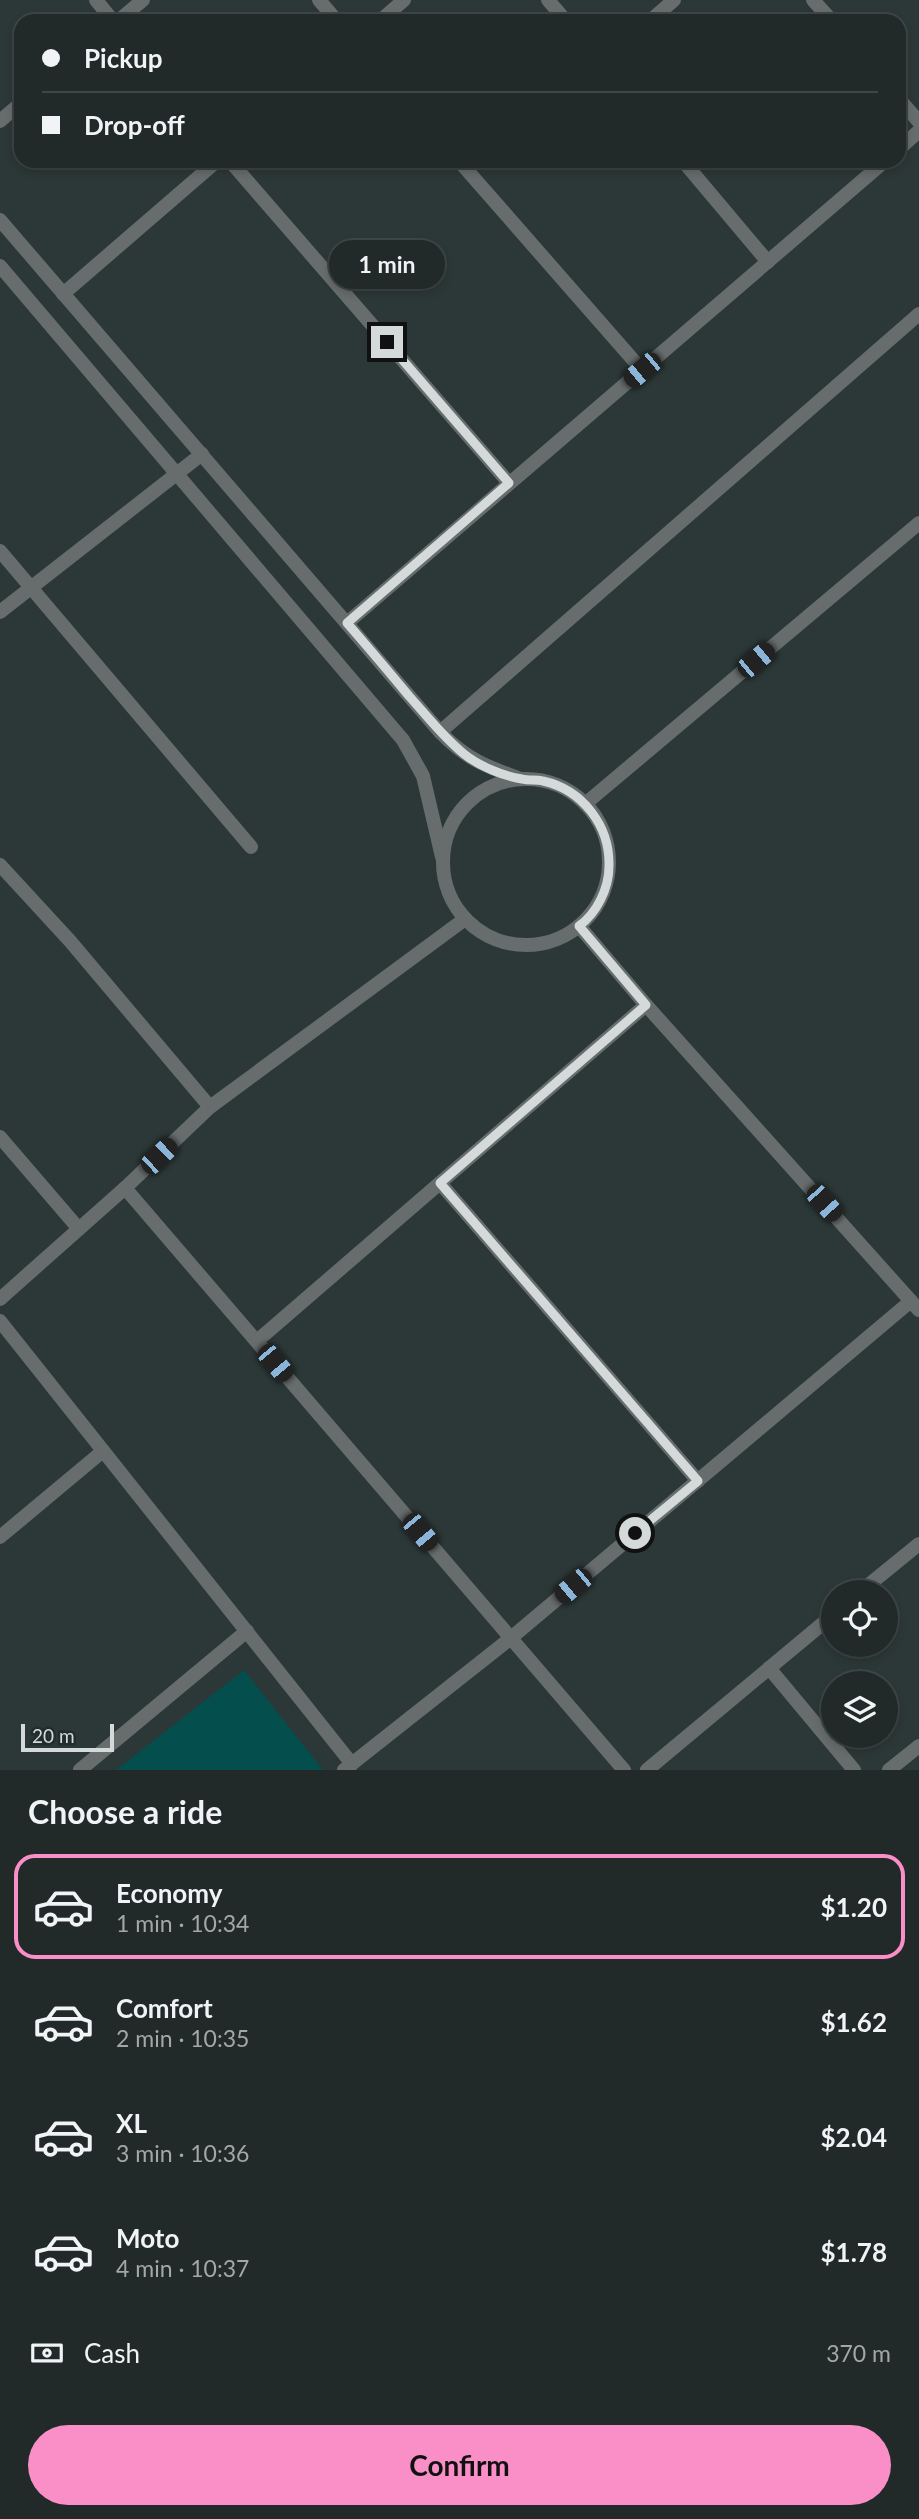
<!DOCTYPE html>
<html lang="en">
<head>
<meta charset="utf-8">
<style>
	:root { --surface:#212a29; --page:#293231; --text:#f1f3f6; --muted:#a2a7a8; --line:#3e4646; --accent:#fa8fc8 }
	body { margin:0; font-family:Lato,sans-serif; background:var(--page); color:var(--text); height:100vh; display:flex; flex-direction:column; font-size:26px; white-space:nowrap }
	* { box-sizing:border-box; margin:0 }
	p { font-size:23px; color:var(--muted) }
	.icon { flex:none; width:38px; height:38px; fill:none; stroke:currentColor; stroke-width:2; stroke-linecap:round; stroke-linejoin:round }
	.map { position:relative; height:1770px; overflow:hidden }
	.details { display:flex; flex-direction:column; background:var(--surface); flex:1 }
	.details>* { flex:none }
	.guide { position:absolute; left:14px; top:14px; width:892px; height:154px; border-radius:21px; box-shadow:0 4px 10px #0003,0 0 0 2px var(--line); display:grid; align-content:center; height:154px; padding:0 28px; background:var(--surface) }
	.fabs { position:absolute; left:821px; top:1580px; display:grid; gap:14px }
	.fabs a { display:grid; place-items:center; width:77px; height:77px; border-radius:50%; background:var(--surface); box-shadow:0 4px 10px #0003,0 0 0 2px var(--line); font-size:35px }
	.scale { position:absolute; left:21px; bottom:18px; width:93px; box-sizing:border-box; padding-left:7px; border:4px solid #d3dad9; border-top:0; font-size:19px; line-height:24px; white-space:nowrap; color:#d3dad9; -webkit-text-stroke:5px #222d2d; paint-order:stroke }
	.end { position:absolute; width:32px; height:32px; margin:-16px; border:9px solid #d3dad9; background:#111; box-shadow:0 0 0 4px #111 }
	.from { border-radius:50% }
	.bubble { position:absolute; height:49px; border-radius:24px; background:var(--surface); box-shadow:0 4px 10px #0003,0 0 0 2px var(--line); font-size:23px; font-weight:700; line-height:49px; text-align:center }
	.car { position:absolute; width:21px; height:42px; margin:-21px -10px; border-radius:9px; box-shadow:0 0 5px 2px #0007; background:linear-gradient(#222 24%,#8ab4d8 0 40%,#222 0 76%,#8ab4d8 0 86%,#222 0) }
	.guide b { display:flex; align-items:center; gap:24px; height:66px; font-size:26px }
	.guide b+b { border-top:2px solid var(--line) }
	.guide i { width:18px; height:18px; background:var(--text) }
	ul { padding:0; list-style:none }
	li { display:flex; align-items:center; gap:21px; height:105px; margin:0 14px 10px; padding:0 14px; border:4px solid transparent; border-radius:21px }
	li div { flex:1 }
	li b { display:block; font-size:26px }
	li em { font-style:normal; font-weight:700 }
	li.active { border-color:var(--accent) }
	li>.icon { width:63px; height:63px; stroke-width:1.5 }
	h2 { padding:0 28px; font-size:32px; line-height:84px }
	.pay { display:flex; align-items:center; gap:18px; height:77px; padding:0 28px; font-size:26px }
	.pay p { margin-inline-start:auto }
	.cta { display:flex; gap:14px; margin-top:auto; padding:14px 28px }
	.cta a { flex:1; height:80px; border-radius:42px; background:var(--accent); color:#111; font-size:28px; font-weight:700; line-height:80px; text-align:center }
	.map>svg:first-child { display:block }
	.green { fill:#044e4d }
	.lines { fill:none; stroke-linecap:round; stroke-linejoin:round }
	.minor { stroke:#676c6c; stroke-width:14 }
	.tertiary { stroke:#676c6c; stroke-width:14 }
	.route { stroke:#d3dad9; stroke-width:9 }
</style>
</head>
<body>
<div class="map">
<svg width="919" height="1770" viewBox="0 0 919 1770">
	<rect width="100%" height="100%" fill="#2c3837"/>
	<!-- green -->
	<polygon class="green" points="244,1670 323,1770 116,1770"/>
	<g class="lines">
		<!-- minor -->
		<g class="minor">
			<polyline points="96,0 113,21"/>
			<polyline points="319,0 337,21"/>
			<polyline points="548,0 566,21"/>
			<polyline points="813,0 832,21"/>
			<polyline points="118,21 143,0"/>
			<polyline points="380,21 404,0"/>
			<polyline points="650,21 674,0"/>
			<polyline points="900,100 919,122"/>
			<polyline points="0,121 21,103"/>
			<polyline points="900,148 919,131"/>
			<polyline points="230,161 509,483"/>
			<polyline points="459,161 642,370"/>
			<polyline points="683,161 768,262"/>
			<polyline points="63,294 217,161"/>
			<polyline points="0,551 251,847"/>
			<polyline points="0,612 202,454"/>
			<polyline points="347,623 885,161"/>
			<polyline points="440,732 919,314"/>
			<polyline points="585,804 919,523"/>
			<polyline points="0,865 70,941 210,1107"/>
			<polyline points="0,1137 79,1229"/>
			<polyline points="440,1183 698,1481"/>
			<polyline points="125,1188 624,1770"/>
			<polyline points="0,1299 125,1188 210,1107 465,919"/>
			<polyline points="0,1321 352,1764"/>
			<polyline points="257,1341 646,1005"/>
			<polyline points="0,1537 103,1451"/>
			<polyline points="860,1592 919,1544"/>
			<polyline points="769,1668 854,1770"/>
			<polyline points="80,1770 247,1631"/>
			<polyline points="344,1770 511,1638 911,1301"/>
			<polyline points="647,1770 833,1615"/>
			<polyline points="889,1770 919,1746"/>
		</g>
		<!-- tertiary -->
		<g class="tertiary">
			<path d="M0,220L440,732C466,759 487,767 521,779"/>
			<polyline points="0,266 403,740 423,776 442,857"/>
			<circle cx="526" cy="862" r="83"/>
			<polyline points="579,926 646,1005 919,1310"/>
		</g>
	</g>
	<g class="lines">
		<!-- route -->
		<path class="route" d="M387,342L509,483L347,623C368,647 389,672 409,696C427,716 443,737 464,754C479,766 503,776 522,779C529,781 536,779 543,781C583,790 610,826 609,866C609,888 597,913 579,926L646,1005L440,1183L698,1481L635,1533"/>
	</g>
</svg>
<div class="fabs">
<a><svg class="icon" aria-label="locate" viewBox="0 0 24 24"><circle cx="12" cy="12" r="6"/><path d="M12 2v4M12 18v4M2 12h4M18 12h4"/></svg></a>
<a><svg class="icon" aria-label="layers" viewBox="0 0 24 24"><path d="M12 4l9 5-9 5-9-5zM3 14l9 5 9-5"/></svg></a>
</div>
<div class="scale">20 m</div>
<i class="end from" style="left:635px;top:1533px"></i>
<i class="end" style="left:387px;top:342px"></i>
<div class="bubble" style="left:329px;top:240px;width:116px">1 min</div>
<i class="car" style="left:642px;top:370px;rotate:230deg"></i>
<i class="car" style="left:756px;top:660px;rotate:50deg"></i>
<i class="car" style="left:159px;top:1156px;rotate:46deg"></i>
<i class="car" style="left:824px;top:1203px;rotate:138deg"></i>
<i class="car" style="left:275px;top:1363px;rotate:140deg"></i>
<i class="car" style="left:420px;top:1532px;rotate:140deg"></i>
<i class="car" style="left:573px;top:1586px;rotate:230deg"></i>
<div class="guide">
<b><i class="from"></i>Pickup</b>
<b><i></i>Drop-off</b>
</div>
</div>
<section class="details">
<h2>Choose a ride</h2>
<ul>
<li class="active"><svg class="icon" aria-label="car" viewBox="0 0 24 24"><path d="M5 17H2v-5l4-1 3-4h7l3 4 3 1v5h-3M9 17h6M6 11h13"/><circle cx="7" cy="17" r="2"/><circle cx="17" cy="17" r="2"/></svg><div><b>Economy</b><p>1 min · 10:34</p></div><em>$1.20</em></li>
<li><svg class="icon" aria-label="car" viewBox="0 0 24 24"><path d="M5 17H2v-5l4-1 3-4h7l3 4 3 1v5h-3M9 17h6M6 11h13"/><circle cx="7" cy="17" r="2"/><circle cx="17" cy="17" r="2"/></svg><div><b>Comfort</b><p>2 min · 10:35</p></div><em>$1.62</em></li>
<li><svg class="icon" aria-label="car" viewBox="0 0 24 24"><path d="M5 17H2v-5l4-1 3-4h7l3 4 3 1v5h-3M9 17h6M6 11h13"/><circle cx="7" cy="17" r="2"/><circle cx="17" cy="17" r="2"/></svg><div><b>XL</b><p>3 min · 10:36</p></div><em>$2.04</em></li>
<li><svg class="icon" aria-label="car" viewBox="0 0 24 24"><path d="M5 17H2v-5l4-1 3-4h7l3 4 3 1v5h-3M9 17h6M6 11h13"/><circle cx="7" cy="17" r="2"/><circle cx="17" cy="17" r="2"/></svg><div><b>Moto</b><p>4 min · 10:37</p></div><em>$1.78</em></li>
</ul>
<div class="pay"><svg class="icon" aria-label="cash" viewBox="0 0 24 24"><path d="M3 7h18v10H3z"/><circle cx="12" cy="12" r="2"/></svg>Cash<p>370 m</p></div>
<div class="cta"><a>Confirm</a></div>
</section>
</body>
</html>
